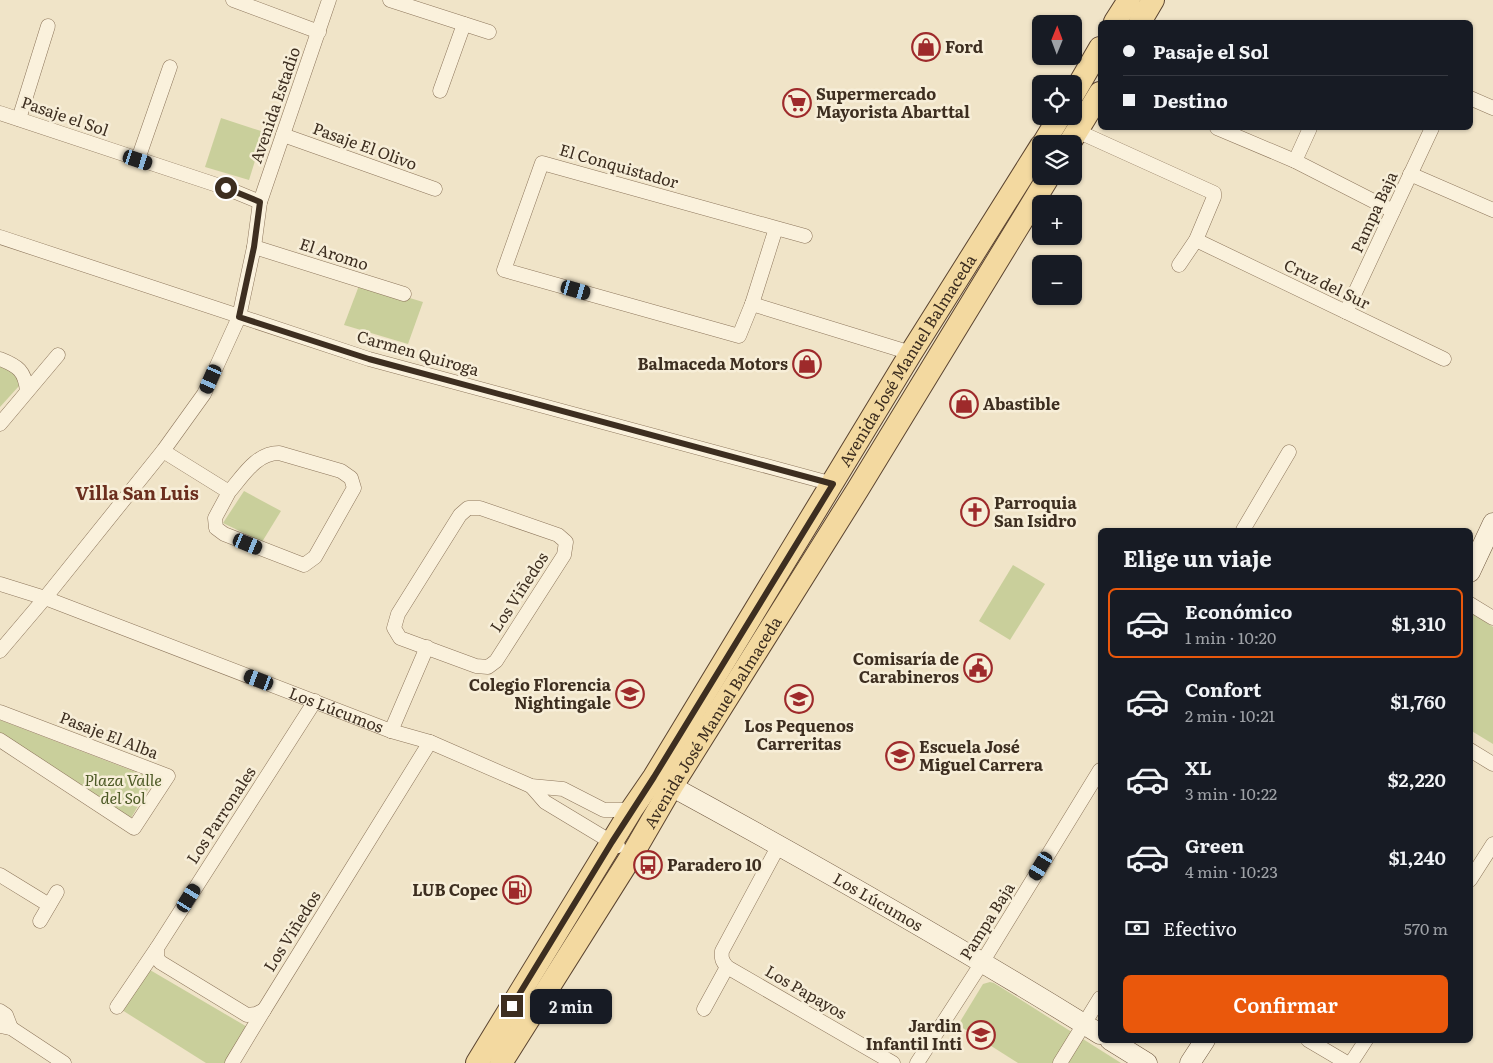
<!DOCTYPE html>
<html lang="es">
<head>
<meta charset="utf-8">
<style>
	:root { --surface:#171b24; --page:#20242c; --text:#f1f3f6; --muted:#9ea1a6; --line:#363941; --accent:#ea580c }
	body { margin:0; font-family:Literata,serif; background:var(--page); color:var(--text); height:100vh; display:flex; flex-direction:column; font-size:19px; white-space:nowrap }
	* { box-sizing:border-box; margin:0 }
	p { font-size:16px; color:var(--muted) }
	.icon { flex:none; width:28px; height:28px; fill:none; stroke:currentColor; stroke-width:2; stroke-linecap:round; stroke-linejoin:round }
	.map { position:relative; flex:1; overflow:hidden }
	.panel { position:absolute; left:1098px; top:528px; width:375px; height:515px; display:flex; flex-direction:column; background:var(--surface); border-radius:8px; box-shadow:0 1px 4px #0004 }
	.panel>* { flex:none }
	.banner { position:absolute; left:1098px; top:20px; width:375px; height:110px; border-radius:8px; box-shadow:0 1px 4px #0004; display:grid; align-content:center; height:110px; padding:0 25px; background:var(--surface) }
	.needle { width:32px; rotate:1deg }
	.buttons { position:absolute; left:1032px; top:15px; display:grid; gap:10px }
	.buttons a { display:grid; place-items:center; width:50px; height:50px; border-radius:8px; background:var(--surface); box-shadow:0 1px 4px #0004; font-size:25px }
	.end { position:absolute; width:22px; height:22px; margin:-11px; border:6px solid #3d2e20; background:#fff; box-shadow:0 0 0 2px #fff }
	.from { border-radius:50% }
	.bubble { position:absolute; height:35px; border-radius:8px; background:var(--surface); box-shadow:0 1px 4px #0004; font-size:16px; font-weight:600; line-height:35px; text-align:center }
	.car { position:absolute; width:15px; height:30px; margin:-15px -8px; border-radius:6px; box-shadow:0 0 4px 1px #0007; background:linear-gradient(#222 24%,#8ab4d8 0 40%,#222 0 76%,#8ab4d8 0 86%,#222 0) }
	.banner b { display:flex; align-items:center; gap:18px; height:48px; font-size:19px }
	.banner b+b { border-top:1px solid var(--line) }
	.banner i { width:12px; height:12px; background:var(--text) }
	ul { padding:0; list-style:none }
	li { display:flex; align-items:center; gap:15px; height:70px; margin:0 10px 8px; padding:0 15px; border:2px solid transparent; border-radius:8px }
	li div { flex:1 }
	li b { display:block; font-size:19px }
	li em { font-style:normal; font-weight:600 }
	li.active { border-color:var(--accent) }
	li>.icon { width:45px; height:45px; stroke-width:1.5 }
	h2 { padding:0 25px; font-size:22px; line-height:60px }
	.pay { display:flex; align-items:center; gap:12px; height:55px; padding:0 25px; font-size:19px }
	.pay p { margin-inline-start:auto }
	.cta { display:flex; gap:10px; margin-top:auto; padding:10px 25px }
	.cta a { flex:1; height:58px; border-radius:8px; background:var(--accent); color:#fff; font-size:20px; font-weight:600; line-height:58px; text-align:center }
	.map>svg:first-child { display:block }
	.green { fill:#c9cf9b }
	.lines { fill:none; stroke-linecap:round; stroke-linejoin:round }
	.street-casing { stroke:#8d765c; stroke-width:15 }
	.secondary-casing { stroke:#6f573f; stroke-width:21 }
	.primary-casing { stroke:#5b4430; stroke-width:24 }
	.street { stroke:#faf1dc; stroke-width:14 }
	.secondary { stroke:#faf1dc; stroke-width:20 }
	.primary { stroke:#f3d9a0; stroke-width:22 }
	.route { stroke:#3d2e20; stroke-width:6 }
	.labels { text-anchor:middle; stroke-width:5; stroke-linejoin:round; paint-order:stroke }
	.poi-label { font-size:16px; font-weight:bold; fill:#3d2e20; stroke:#f7eed8; text-anchor:start }
	.street-label { font-size:16px; fill:#3d2e20; stroke:#f7eed8 }
	.park-label { font-size:16px; font-style:italic; fill:#4d5a26; stroke:#f7eed8 }
	.neighbourhood-label { font-size:18px; font-weight:bold; fill:#6b2e1e; stroke:#f7eed8 }
</style>
</head>
<body>
<div class="map">
<svg width="1493" height="1063" viewBox="0 0 1493 1063">
	<rect width="100%" height="100%" fill="#f0e4c8"/>
	<!-- green -->
	<g class="green">
		<polygon points="221,118 264,132 249,180 205,167"/>
		<polygon points="360,283 423,302 408,344 344,325"/>
		<path d="M0,366C11,370 17,374 19,386L0,407Z"/>
		<polygon points="244,491 281,511 262,542 223,523"/>
		<polygon points="1013,565 1045,584 1010,640 979,621"/>
		<polygon points="1470,612 1493,627 1493,744 1470,730"/>
		<polygon points="0,720 154,779 131,818 0,735"/>
		<polygon points="150,970 249,1028 227,1063 206,1063 122,1010"/>
		<polygon points="990,982 994,983 1121,1063 1018,1063 958,1025 983,984"/>
	</g>
	<g class="lines">
		<defs>
			<g id="street">
				<polyline points="233,0 319,32"/>
				<polyline points="390,0 489,32"/>
				<polyline points="440,91 464,24"/>
				<polyline points="1470,98 1493,108"/>
				<polyline points="0,113 226,188 260,202"/>
				<polyline points="19,119 48,26"/>
				<polyline points="1217,128 1295,161 1393,211"/>
				<polyline points="1077,131 1214,193 1214,197 1196,240 1179,265"/>
				<polyline points="283,135 435,189"/>
				<polyline points="138,159 170,67"/>
				<polyline points="1295,161 1310,128"/>
				<polyline points="1410,174 1493,210"/>
				<polyline points="776,228 752,304 739,336 504,270 542,163 776,228 805,236"/>
				<polyline points="0,237 369,359 833,484"/>
				<polyline points="1196,240 1444,359"/>
				<polyline points="254,247 404,294"/>
				<polyline points="752,304 911,353"/>
				<polyline points="1346,312 1432,128"/>
				<path d="M0,359C18,366 25,371 27,391"/>
				<polyline points="0,424 58,355"/>
				<path d="M163,451L229,492L215,518L216,528L224,534L304,565L315,557L354,488L351,478L341,471L279,453C256,453 243,476 229,492"/>
				<polygon points="468,508 480,508 558,535 566,542 564,555 496,661 488,667 476,666 400,638 394,628 398,614 460,515"/>
				<polyline points="1243,530 1289,452"/>
				<path id="s1" d="M0,584L45,598L391,731L430,742L531,786L563,789L604,810H620L632,809"/>
				<polyline points="1470,604 1493,618"/>
				<polyline points="0,651 45,598 163,451 204,394 239,317 254,247 260,202 329,0"/>
				<polyline points="0,712 168,776 134,828 0,740"/>
				<polyline points="391,731 427,647"/>
				<polyline points="1470,750 1493,764"/>
				<polyline points="531,786 545,802 618,846"/>
				<path d="M779,845L722,951C721,958 722,961 727,967L893,1063"/>
				<polyline points="0,875 49,905"/>
				<polyline points="1470,880 1493,844"/>
				<polyline points="40,921 57,892"/>
				<polyline points="117,1007 157,948"/>
				<polyline points="704,1009 727,967"/>
				<polyline points="264,1010 256,1014 247,1015 160,962 157,957 157,948 315,701"/>
				<polyline points="0,1011 6,1015 11,1028"/>
				<polyline points="0,1026 11,1028 64,1063"/>
				<polyline points="1308,1040 1347,1063"/>
				<polyline points="232,1063 264,1010 430,742"/>
				<polyline points="917,1063 983,961 1100,770"/>
				<polyline points="1060,1063 1100,998"/>
				<polyline points="1351,1063 1366,1040"/>
			</g>
			<g id="secondary">
				<polyline points="1470,572 1493,523"/>
				<path id="s2" d="M658,779C807,860 955,944 1100,1034"/>
				<polyline points="1110,1040 1147,1063"/>
				<polyline points="1190,1063 1205,1040"/>
			</g>
			<g id="primary">
				<polyline points="1115,22 1129,0"/>
				<polyline points="1140,22 1153,0"/>
				<polyline points="1074,93 1100,48"/>
				<polyline points="1043,144 1060,116"/>
				<polyline points="1069,144 1100,93"/>
				<path id="s3" d="M477,1063L632,809L654,777L911,353L1041,146"/>
				<path id="s4" d="M501,1063L632,855L672,786L858,489L1049,176"/>
			</g>
		</defs>
		<!-- street casing -->
		<use href="#street" class="street-casing"/>
		<!-- secondary casing -->
		<use href="#secondary" class="secondary-casing"/>
		<!-- primary casing -->
		<use href="#primary" class="primary-casing"/>
		<!-- street -->
		<use href="#street" class="street"/>
		<!-- secondary -->
		<use href="#secondary" class="secondary"/>
		<!-- primary -->
		<use href="#primary" class="primary"/>
	</g>
	<g class="lines">
		<!-- route -->
		<polyline class="route" points="226,188 260,202 254,247 239,317 369,359 833,484 654,777 612,842 512,1006"/>
	</g>
	<!-- icons -->
	<defs>
		<symbol id="shop-ring" viewBox="-11 -11 22 22"><circle r="9.5" fill="#f7eed8" stroke="#9e2a2b" stroke-width="1.5"/><path d="M-5-2.5h2.3a2.7 3.5 0 0 1 5.4 0H5L5.5 6h-11ZM-1.5-2.5h3a1.5 2.3 0 0 0-3 0Z" fill="#9e2a2b"/></symbol>
		<symbol id="supermarket-ring" viewBox="-11 -11 22 22"><circle r="9.5" fill="#f7eed8" stroke="#9e2a2b" stroke-width="1.5"/><path d="M-6-5.5h2.5l.6 2H6L4.5 2H-2.5L-4.4-4H-6ZM-1.5 3.2a1.3 1.3 0 1 0 .1 0ZM3 3.2a1.3 1.3 0 1 0 .1 0Z" fill="#9e2a2b"/></symbol>
		<symbol id="church-ring" viewBox="-11 -11 22 22"><circle r="9.5" fill="#f7eed8" stroke="#9e2a2b" stroke-width="1.5"/><path d="M-1.2-6h2.4v3.5h3.3v2.4h-3.3V6h-2.4V-.1h-3.3v-2.4h3.3Z" fill="#9e2a2b"/></symbol>
		<symbol id="civic-ring" viewBox="-11 -11 22 22"><circle r="9.5" fill="#f7eed8" stroke="#9e2a2b" stroke-width="1.5"/><path d="M-.6-6.5H3V-4.5H.6V-3L4-1V1h2V6H-6V1h2V-1L-.6-3ZM-1.2 2.5V6h2.4V2.5Z" fill="#9e2a2b"/></symbol>
		<symbol id="school-ring" viewBox="-11 -11 22 22"><circle r="9.5" fill="#f7eed8" stroke="#9e2a2b" stroke-width="1.5"/><path d="M0-5L7-2L0 1L-7-2ZM-4 1L0 2.5L4 1V4Q0 6-4 4Z" fill="#9e2a2b"/></symbol>
		<symbol id="bus-ring" viewBox="-11 -11 22 22"><circle r="9.5" fill="#f7eed8" stroke="#9e2a2b" stroke-width="1.5"/><path d="M-5-6H5V4H4V6H2V4H-2V6H-4V4H-5ZM-3.5-4V0h7V-4ZM-3.5 1.2v1.5H-2V1.2ZM2 1.2v1.5H3.5V1.2Z" fill="#9e2a2b"/></symbol>
		<symbol id="fuel-ring" viewBox="-11 -11 22 22"><circle r="9.5" fill="#f7eed8" stroke="#9e2a2b" stroke-width="1.5"/><path d="M-5.5-6h7V0h2V4h1.3V-2.5L3-4.5l.8-.8L6-3V5H2.5V1h-1V6h-7ZM-4.2-4.7v3.2H.2V-4.7Z" fill="#9e2a2b"/></symbol>
	</defs>
	<g fill-rule="evenodd">
		<use href="#shop-ring" x="910" y="31" width="32" height="32"/>
		<use href="#supermarket-ring" x="781" y="87" width="32" height="32"/>
		<use href="#shop-ring" x="791" y="348" width="32" height="32"/>
		<use href="#shop-ring" x="948" y="388" width="32" height="32"/>
		<use href="#church-ring" x="959" y="496" width="32" height="32"/>
		<use href="#civic-ring" x="962" y="652" width="32" height="32"/>
		<use href="#school-ring" x="614" y="678" width="32" height="32"/>
		<use href="#school-ring" x="783" y="683" width="32" height="32"/>
		<use href="#school-ring" x="884" y="740" width="32" height="32"/>
		<use href="#bus-ring" x="632" y="849" width="32" height="32"/>
		<use href="#fuel-ring" x="501" y="874" width="32" height="32"/>
		<use href="#school-ring" x="965" y="1019" width="32" height="32"/>
	</g>
	<g class="labels">
		<!-- poi labels -->
		<g class="poi-label">
			<text x="945" y="53">Ford</text>
			<text x="816" y="100">Supermercado<tspan x="816" dy="18">Mayorista Abarttal</tspan></text>
			<text x="788" y="370" text-anchor="end">Balmaceda Motors</text>
			<text x="983" y="410">Abastible</text>
			<text x="994" y="509">Parroquia<tspan x="994" dy="18">San Isidro</tspan></text>
			<text x="959" y="665" text-anchor="end">Comisaría de<tspan x="959" dy="18">Carabineros</tspan></text>
			<text x="611" y="691" text-anchor="end">Colegio Florencia<tspan x="611" dy="18">Nightingale</tspan></text>
			<text x="799" y="732" text-anchor="middle">Los Pequenos<tspan x="799" dy="18">Carreritas</tspan></text>
			<text x="919" y="753">Escuela José<tspan x="919" dy="18">Miguel Carrera</tspan></text>
			<text x="667" y="871">Paradero 10</text>
			<text x="498" y="896" text-anchor="end">LUB Copec</text>
			<text x="962" y="1032" text-anchor="end">Jardin<tspan x="962" dy="18">Infantil Inti</tspan></text>
		</g>
		<!-- street labels -->
		<g class="street-label">
			<text transform="translate(275 105) rotate(-71)" y="6">Avenida Estadio</text>
			<text transform="translate(65 116) rotate(19)" y="6">Pasaje el Sol</text>
			<text transform="translate(365 146) rotate(20)" y="6">Pasaje El Olivo</text>
			<text transform="translate(619 166) rotate(16)" y="6">El Conquistador</text>
			<text transform="translate(1374 212) rotate(-65)" y="6">Pampa Baja</text>
			<text transform="translate(334 254) rotate(18)" y="6">El Aromo</text>
			<text transform="translate(1327 284) rotate(26)" y="6">Cruz del Sur</text>
			<text transform="translate(418 353) rotate(16)" y="6">Carmen Quiroga</text>
			<text dy="6" stroke="none"><textPath href="#s3" startOffset="824">Avenida José Manuel Balmaceda</textPath></text>
			<text transform="translate(519 592) rotate(-57)" y="6">Los Viñedos</text>
			<text dy="6" stroke="none"><textPath href="#s1" startOffset="359">Los Lúcumos</textPath></text>
			<text dy="6" stroke="none"><textPath href="#s4" startOffset="401">Avenida José Manuel Balmaceda</textPath></text>
			<text transform="translate(109 735) rotate(21)" y="6">Pasaje El Alba</text>
			<text transform="translate(221 815) rotate(-57)" y="6">Los Parronales</text>
			<text dy="6" stroke="none"><textPath href="#s2" startOffset="252">Los Lúcumos</textPath></text>
			<text transform="translate(987 921) rotate(-58)" y="6">Pampa Baja</text>
			<text transform="translate(292 931) rotate(-58)" y="6">Los Viñedos</text>
			<text transform="translate(806 992) rotate(30)" y="6">Los Papayos</text>
		</g>
		<!-- park labels -->
		<g class="park-label">
			<text x="123" y="786">Plaza Valle<tspan x="123" dy="18">del Sol</tspan></text>
		</g>
		<!-- neighbourhood labels -->
		<g class="neighbourhood-label">
			<text x="137" y="500">Villa San Luis</text>
		</g>
	</g>
</svg>
<div class="buttons">
<a><svg class="needle" viewBox="-14 -14 28 28"><path d="M0-13l5 13h-10z" fill="#e53935"/><path d="M0 13l5-13h-10z" fill="#9ea1a6"/></svg></a>
<a><svg class="icon" aria-label="locate" viewBox="0 0 24 24"><circle cx="12" cy="12" r="6"/><path d="M12 2v4M12 18v4M2 12h4M18 12h4"/></svg></a>
<a><svg class="icon" aria-label="layers" viewBox="0 0 24 24"><path d="M12 4l9 5-9 5-9-5zM3 14l9 5 9-5"/></svg></a>
<a>+</a>
<a>−</a>
</div>
<i class="end from" style="left:226px;top:188px"></i>
<i class="end" style="left:512px;top:1006px"></i>
<div class="bubble" style="left:530px;top:989px;width:82px">2 min</div>
<i class="car" style="left:138px;top:160px;rotate:108deg"></i>
<i class="car" style="left:576px;top:290px;rotate:106deg"></i>
<i class="car" style="left:211px;top:379px;rotate:204deg"></i>
<i class="car" style="left:248px;top:544px;rotate:112deg"></i>
<i class="car" style="left:259px;top:680px;rotate:291deg"></i>
<i class="car" style="left:1041px;top:866px;rotate:211deg"></i>
<i class="car" style="left:189px;top:898px;rotate:32deg"></i>
<div class="banner">
<b><i class="from"></i>Pasaje el Sol</b>
<b><i></i>Destino</b>
</div>
<section class="panel">
<h2>Elige un viaje</h2>
<ul>
<li class="active"><svg class="icon" aria-label="car" viewBox="0 0 24 24"><path d="M5 17H2v-5l4-1 3-4h7l3 4 3 1v5h-3M9 17h6M6 11h13"/><circle cx="7" cy="17" r="2"/><circle cx="17" cy="17" r="2"/></svg><div><b>Económico</b><p>1 min · 10:20</p></div><em>$1,310</em></li>
<li><svg class="icon" aria-label="car" viewBox="0 0 24 24"><path d="M5 17H2v-5l4-1 3-4h7l3 4 3 1v5h-3M9 17h6M6 11h13"/><circle cx="7" cy="17" r="2"/><circle cx="17" cy="17" r="2"/></svg><div><b>Confort</b><p>2 min · 10:21</p></div><em>$1,760</em></li>
<li><svg class="icon" aria-label="car" viewBox="0 0 24 24"><path d="M5 17H2v-5l4-1 3-4h7l3 4 3 1v5h-3M9 17h6M6 11h13"/><circle cx="7" cy="17" r="2"/><circle cx="17" cy="17" r="2"/></svg><div><b>XL</b><p>3 min · 10:22</p></div><em>$2,220</em></li>
<li><svg class="icon" aria-label="car" viewBox="0 0 24 24"><path d="M5 17H2v-5l4-1 3-4h7l3 4 3 1v5h-3M9 17h6M6 11h13"/><circle cx="7" cy="17" r="2"/><circle cx="17" cy="17" r="2"/></svg><div><b>Green</b><p>4 min · 10:23</p></div><em>$1,240</em></li>
</ul>
<div class="pay"><svg class="icon" aria-label="cash" viewBox="0 0 24 24"><path d="M3 7h18v10H3z"/><circle cx="12" cy="12" r="2"/></svg>Efectivo<p>570 m</p></div>
<div class="cta"><a>Confirmar</a></div>
</section>
</div>
</body>
</html>
